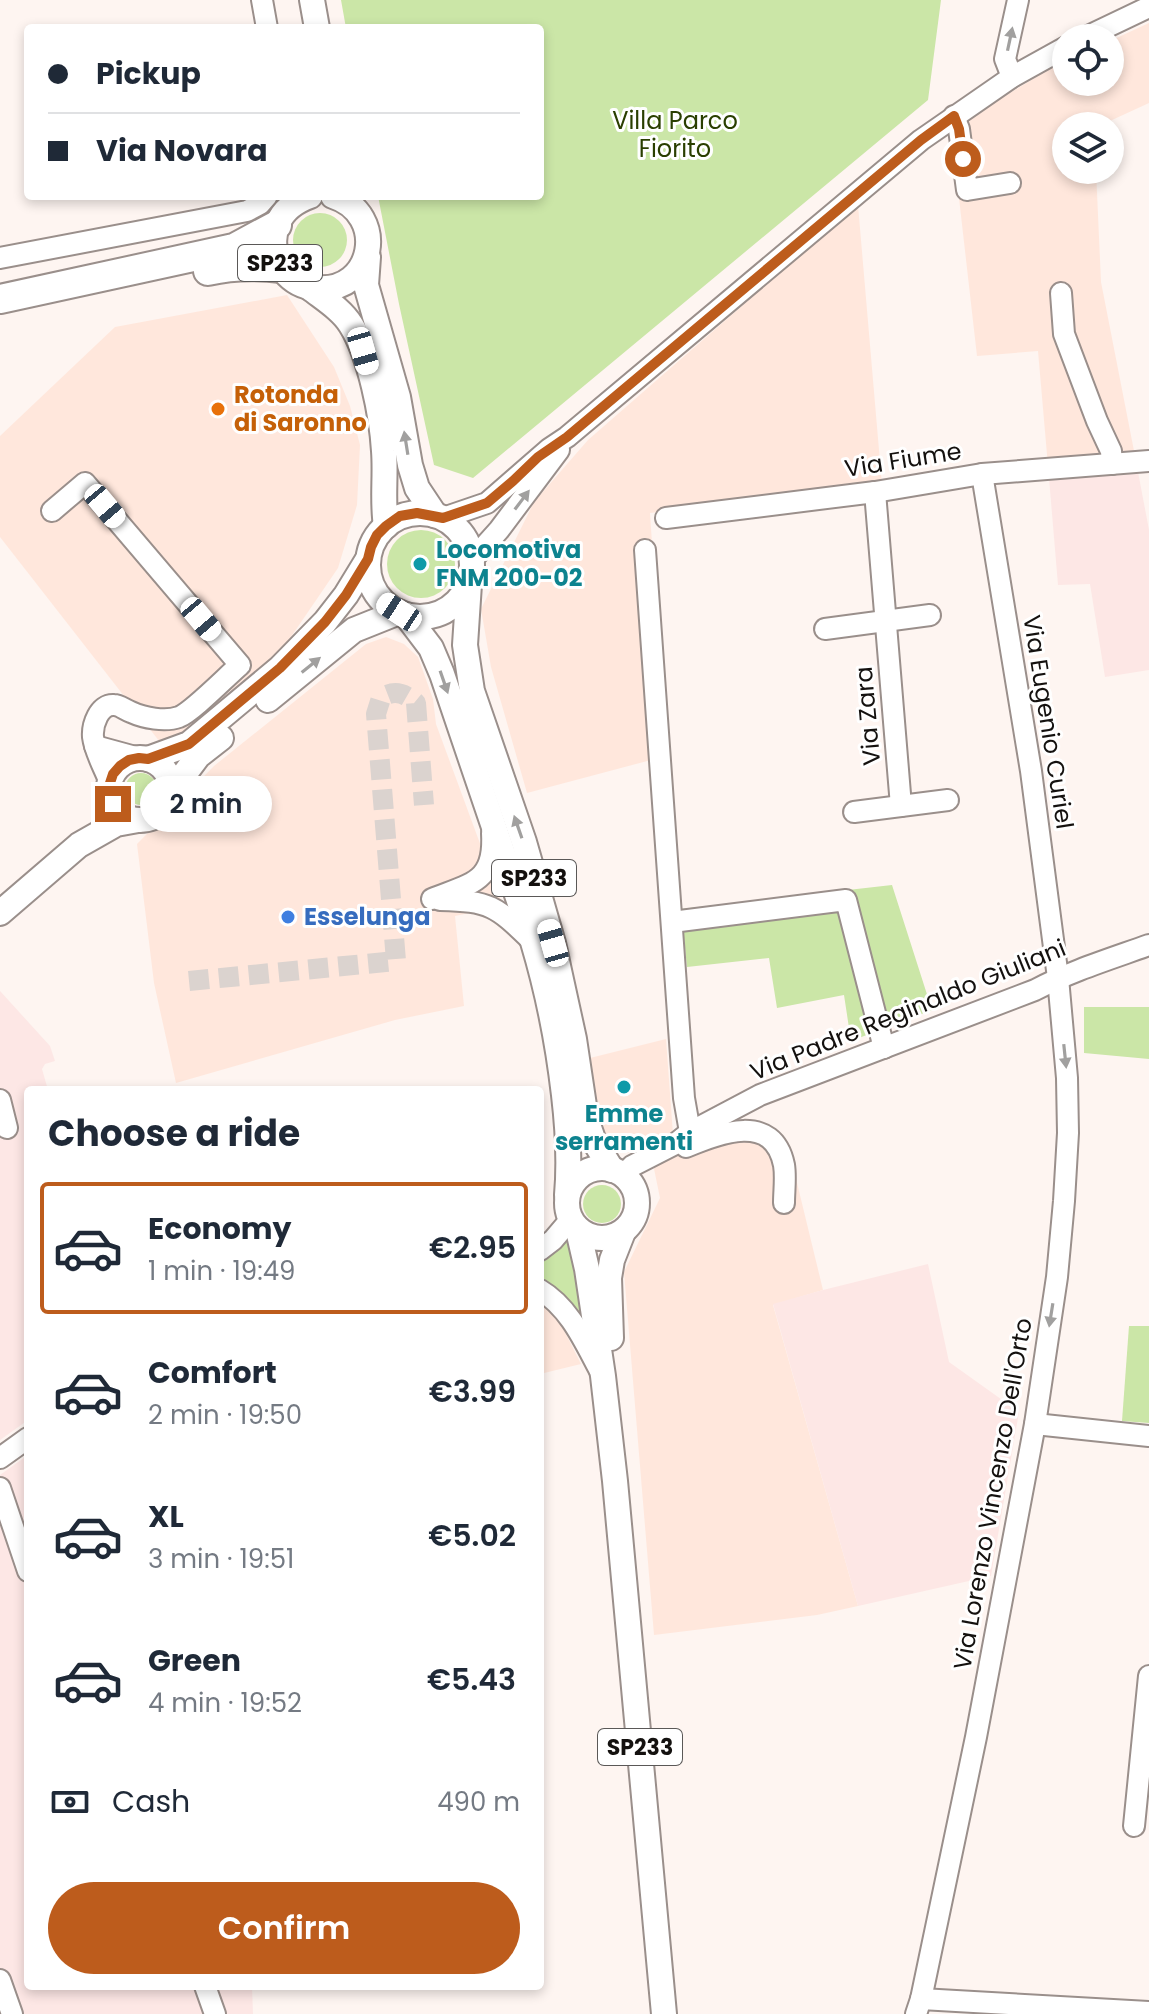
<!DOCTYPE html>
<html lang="en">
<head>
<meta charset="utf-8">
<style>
	:root { --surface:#fff; --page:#f6f6f7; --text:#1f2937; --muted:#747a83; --line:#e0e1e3; --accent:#bd5c1c }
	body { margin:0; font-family:Poppins,sans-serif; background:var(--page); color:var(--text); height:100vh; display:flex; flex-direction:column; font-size:30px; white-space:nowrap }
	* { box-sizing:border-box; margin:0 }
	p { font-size:26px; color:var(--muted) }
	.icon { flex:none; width:44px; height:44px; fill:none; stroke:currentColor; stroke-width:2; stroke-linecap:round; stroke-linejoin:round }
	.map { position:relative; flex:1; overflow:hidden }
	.sheet { position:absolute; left:24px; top:1086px; width:520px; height:904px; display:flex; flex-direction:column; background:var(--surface); border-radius:8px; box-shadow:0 4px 12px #0003 }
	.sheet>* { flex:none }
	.hud { position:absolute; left:24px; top:24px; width:520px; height:176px; border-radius:8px; box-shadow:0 4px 12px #0003; display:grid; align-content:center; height:176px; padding:0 24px; background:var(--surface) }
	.tools { position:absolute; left:1052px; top:24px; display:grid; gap:16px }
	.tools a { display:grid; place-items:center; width:72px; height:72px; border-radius:50%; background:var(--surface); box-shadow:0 4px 12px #0003; font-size:40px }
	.end { position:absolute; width:36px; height:36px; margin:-18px; border:10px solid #bd5c1c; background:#fff; box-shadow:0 0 0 4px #fff }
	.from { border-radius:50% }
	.bubble { position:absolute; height:56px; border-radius:28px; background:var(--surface); box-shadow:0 4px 12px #0003; font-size:26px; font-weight:600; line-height:56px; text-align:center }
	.car { position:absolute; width:24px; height:48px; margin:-24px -12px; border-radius:10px; box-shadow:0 0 6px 2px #0007; background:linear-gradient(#fff 24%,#345 0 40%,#fff 0 76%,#345 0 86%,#fff 0) }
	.hud b { display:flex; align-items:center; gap:28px; height:76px; font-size:30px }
	.hud b+b { border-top:2px solid var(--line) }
	.hud i { width:20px; height:20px; background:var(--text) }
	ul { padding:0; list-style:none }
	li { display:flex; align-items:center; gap:24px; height:132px; margin:0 16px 12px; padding:0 8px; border:4px solid transparent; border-radius:8px }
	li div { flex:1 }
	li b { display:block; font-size:30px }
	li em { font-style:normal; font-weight:600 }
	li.selected { border-color:var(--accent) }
	li>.icon { width:72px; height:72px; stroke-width:1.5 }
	h2 { padding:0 24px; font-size:36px; line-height:96px }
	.pay { display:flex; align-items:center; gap:20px; height:88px; padding:0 24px; font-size:30px }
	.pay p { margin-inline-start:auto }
	.action { display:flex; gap:16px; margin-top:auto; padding:16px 24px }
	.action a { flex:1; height:92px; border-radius:48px; background:var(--accent); color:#fff; font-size:32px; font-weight:600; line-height:92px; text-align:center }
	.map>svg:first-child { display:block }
	.commercial { fill:#ffe7dc }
	.industrial { fill:#fde7e5 }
	.green { fill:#cbe6a7 }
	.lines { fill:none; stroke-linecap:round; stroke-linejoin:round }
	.minor-tunnel { stroke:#dbd3cf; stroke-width:20; stroke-dasharray:20 10; stroke-linecap:butt }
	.minor-casing { stroke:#9a8f8b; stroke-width:24 }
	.major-casing { stroke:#9a8f8b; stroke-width:28 }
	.highway-casing { stroke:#9a8f8b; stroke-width:32 }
	.minor { stroke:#fff; stroke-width:20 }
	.major { stroke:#fff; stroke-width:24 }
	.highway { stroke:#fff; stroke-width:28 }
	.oneway { fill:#a1a09f }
	.route { stroke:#bd5c1c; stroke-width:10 }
	.food-dot { fill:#e8710a; stroke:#fff; stroke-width:3 }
	.culture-dot { fill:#0f9aa8; stroke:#fff; stroke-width:3 }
	.shop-dot { fill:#3f7fe0; stroke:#fff; stroke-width:3 }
	.labels { text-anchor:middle; stroke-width:6; stroke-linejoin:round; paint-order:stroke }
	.shield { fill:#fff; stroke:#5a5857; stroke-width:2 }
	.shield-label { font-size:22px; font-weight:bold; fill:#14110f }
	.park-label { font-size:24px; fill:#2a3f00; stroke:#fff }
	.food-label { font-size:24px; font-weight:bold; fill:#c56008; stroke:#fff; text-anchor:start }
	.street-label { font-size:24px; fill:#14110f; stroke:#fff }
	.culture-label { font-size:24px; font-weight:bold; fill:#0d838f; stroke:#fff; text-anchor:start }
	.shop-label { font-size:24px; font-weight:bold; fill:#366cbe; stroke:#fff; text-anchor:start }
</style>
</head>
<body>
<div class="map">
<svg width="1149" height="2014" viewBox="0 0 1149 2014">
	<rect width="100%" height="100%" fill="#fef5f1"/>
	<!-- commercial -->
	<g class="commercial">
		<polygon points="1149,23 1149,103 1099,126 1066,126 1066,170 1096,170 1101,282 1135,456 1048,466 1038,351 977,356 951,128 1053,67 1066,61 1066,82 1110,82 1110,41"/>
		<polygon points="858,205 882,485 650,513 666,756 527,793 491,667 481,609 534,502 588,440"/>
		<polygon points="287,295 334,367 350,406 360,445 357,505 338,568 265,675 163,746 0,537 0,436 115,327"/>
		<polygon points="386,637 404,644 418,657 433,699 436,724 503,906 455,916 464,1006 395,1020 176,1083 154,983 137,844 214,766 366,644"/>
		<polygon points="666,1039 674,1148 729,1127 791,1158 823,1290 773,1305 858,1606 817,1615 654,1635 624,1272 660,1198 652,1159 626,1152 606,1143 595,1130 586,1059"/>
		<polygon points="540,1302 557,1316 581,1364 540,1374"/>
	</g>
	<!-- industrial -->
	<g class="industrial">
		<polygon points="1135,456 1149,530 1149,670 1105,677 1090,584 1058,585 1048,466"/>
		<polygon points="0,991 50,1046 55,1061 45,1064 42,1069 48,1090 28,1090 28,1420 0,1440"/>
		<polygon points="928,1264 949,1362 1019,1412 991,1576 858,1606 773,1304 823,1290"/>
		<polygon points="28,1455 28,1986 252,1986 253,2014 0,2014 0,1475"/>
	</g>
	<!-- green -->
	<g class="green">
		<polygon points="341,0 941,0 928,100 473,478 434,465 399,304 378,196 540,196 540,28 346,28"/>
		<circle cx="320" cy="240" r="27"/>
		<circle cx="421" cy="564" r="34"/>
		<circle cx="141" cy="789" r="16"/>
		<polygon points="892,885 932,1010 851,1041 844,995 777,1008 769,958 687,967 681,909"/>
		<polygon points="1084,1007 1149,1007 1149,1059 1084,1053"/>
		<circle cx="602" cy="1204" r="19"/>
		<polygon points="567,1235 574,1250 588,1333 540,1282 540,1259"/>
		<polygon points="1129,1326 1149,1326 1149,1423 1122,1421"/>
	</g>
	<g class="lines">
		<!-- minor-tunnel -->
		<path class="minor-tunnel" d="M189,981L396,961L376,714L381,698C395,689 404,693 416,703L424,805"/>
		<defs>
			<g id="minor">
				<polyline points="262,0 267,28"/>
				<polyline points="1084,38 1149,7"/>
				<polyline points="1012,77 1005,59 1018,0"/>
				<polyline points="954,116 959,129 967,190 1010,183"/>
				<polyline points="0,258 247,211 260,204 267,196"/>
				<polyline points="1061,293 1064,334 1097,421 1111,451 1112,464"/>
				<polyline points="875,492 901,806"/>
				<path d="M52,511L85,483L240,665C227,676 192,712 179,717C165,722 144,718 131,712C125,710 120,705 114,705C99,704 92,725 93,737C95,753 105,769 110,783"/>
				<polyline points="443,518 487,503 549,449 567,437 921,140 1012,77 1066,47"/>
				<polyline points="666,518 875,492 982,474 1149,461"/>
				<polyline points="645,550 684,1098 690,1132"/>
				<polyline points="472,560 499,530 559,450"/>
				<polyline points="825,629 930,615"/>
				<polyline points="95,746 139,758"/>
				<polyline points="854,812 948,800"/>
				<path d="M432,899C472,883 495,882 492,833"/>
				<path d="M440,900C490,901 496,906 531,940"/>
				<polyline points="672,922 846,900 884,1048"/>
				<polyline points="0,1100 7,1128"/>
				<path d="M686,1147C720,1133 773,1112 784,1165C786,1177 784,1191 784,1203"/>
				<path d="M623,1175L632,1166L675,1144L690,1132L760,1095L1035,990C1071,971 1110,959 1149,945"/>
				<polyline points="540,1250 553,1240 570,1220"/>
				<path d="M540,1290C569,1307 584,1341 599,1369"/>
				<polyline points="1035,1424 1149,1436"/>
				<polyline points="0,1458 28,1438"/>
				<polyline points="0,1488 28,1571"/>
				<polyline points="1134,1826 1149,1676"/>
				<polyline points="0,1980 12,2014"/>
				<polyline points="205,1986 215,2014"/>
				<polyline points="921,1999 1149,2012"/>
				<polyline points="916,2014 921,1999 976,1737 1035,1424 1057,1277 1064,1201 1068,1133 1067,1078 1058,978 1031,771 982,474"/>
			</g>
			<g id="major">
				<polyline points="312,0 317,28"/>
				<path d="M310,196C296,201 284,209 278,223C271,239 274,257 284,271C292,281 303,287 316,288C374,294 389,214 333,196"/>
				<polyline points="368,257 366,285 398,397 410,465 417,488 435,515"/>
				<path d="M310,288C324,299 342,310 351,325C370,355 382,416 384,451C386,476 382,501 386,526"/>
				<circle cx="420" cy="565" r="52"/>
				<polyline points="469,584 465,645 472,691 524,842 553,943 574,1039 586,1119 593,1139 612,1170"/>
				<path d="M406,615L431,648L442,674L533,942C548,992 558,1043 564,1095C568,1129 570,1161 567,1195"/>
				<polyline points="268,700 354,630 399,612"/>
				<circle cx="140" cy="789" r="31"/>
				<polyline points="148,759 189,744 280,668 325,622 346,595 368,559"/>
				<polyline points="171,792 198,756 221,738"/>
				<polyline points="0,913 79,845 116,824 138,820"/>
				<circle cx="602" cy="1203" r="35"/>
				<polyline points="578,1230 587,1269 603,1376 615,1481 664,2014"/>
				<polyline points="611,1338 609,1278 612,1260 623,1232"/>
			</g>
			<g id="highway">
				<path d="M208,271C233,265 256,265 282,268"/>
				<polyline points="0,299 234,248 277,225"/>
			</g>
		</defs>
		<!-- minor casing -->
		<use href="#minor" class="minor-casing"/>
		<!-- major casing -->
		<use href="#major" class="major-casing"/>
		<!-- highway casing -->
		<use href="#highway" class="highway-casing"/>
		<!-- minor -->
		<use href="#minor" class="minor"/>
		<!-- major -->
		<use href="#major" class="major"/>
		<!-- highway -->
		<use href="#highway" class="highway"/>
	</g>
	<!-- one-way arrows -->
	<defs><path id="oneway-solid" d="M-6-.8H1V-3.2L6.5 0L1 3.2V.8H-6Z" transform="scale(2)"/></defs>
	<g class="oneway">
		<use href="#oneway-solid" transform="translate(1010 39) rotate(-78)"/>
		<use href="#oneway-solid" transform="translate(406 443) rotate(-99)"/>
		<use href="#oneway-solid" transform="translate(522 500) rotate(-53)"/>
		<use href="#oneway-solid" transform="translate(311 665) rotate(-39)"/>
		<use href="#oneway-solid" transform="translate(444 682) rotate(71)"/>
		<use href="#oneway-solid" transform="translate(518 827) rotate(-109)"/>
		<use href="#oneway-solid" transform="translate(1065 1056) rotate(84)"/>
		<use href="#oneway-solid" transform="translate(1051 1315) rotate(99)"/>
	</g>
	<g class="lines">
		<!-- route -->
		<polyline class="route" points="113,804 109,794 110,783 113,774 120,766 129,760 139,758 148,759 189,744 280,668 325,622 346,595 368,559 371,547 377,535 386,526 400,516 417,513 443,518 487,503 513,481 538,457 567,437 921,140 954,116 959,129 963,159"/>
	</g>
	<!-- markers -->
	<circle class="food-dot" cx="218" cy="409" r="8"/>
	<g class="culture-dot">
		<circle cx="420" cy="564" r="8"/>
		<circle cx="624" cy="1087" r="8"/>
	</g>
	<circle class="shop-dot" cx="288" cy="917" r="8"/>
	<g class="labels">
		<!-- shield labels -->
		<g class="shield">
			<rect x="238" y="245" width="84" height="36" rx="6"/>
			<rect x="492" y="860" width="84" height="36" rx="6"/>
			<rect x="598" y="1729" width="84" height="36" rx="6"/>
		</g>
		<g class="shield-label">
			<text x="280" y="271">SP233</text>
			<text x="534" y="886">SP233</text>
			<text x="640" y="1755">SP233</text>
		</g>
		<!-- park labels -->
		<g class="park-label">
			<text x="675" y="129">Villa Parco<tspan x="675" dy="28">Fiorito</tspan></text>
		</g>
		<!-- food labels -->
		<g class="food-label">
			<text x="234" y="403">Rotonda<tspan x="234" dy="28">di Saronno</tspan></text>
		</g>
		<!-- street labels -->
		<g class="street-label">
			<text transform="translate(903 460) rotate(-9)" y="8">Via Fiume</text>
			<text transform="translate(868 716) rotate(-95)" y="8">Via Zara</text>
			<text transform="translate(1048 722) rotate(81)" y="8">Via Eugenio Curiel</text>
			<text transform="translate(908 1010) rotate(-22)" y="8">Via Padre Reginaldo Giuliani</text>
			<text transform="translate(993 1494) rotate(-80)" y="8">Via Lorenzo Vincenzo Dell'Orto</text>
		</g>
		<!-- culture labels -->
		<g class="culture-label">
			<text x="436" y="558">Locomotiva<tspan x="436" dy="28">FNM 200-02</tspan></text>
			<text x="624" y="1122" text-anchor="middle">Emme<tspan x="624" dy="28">serramenti</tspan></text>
		</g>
		<!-- shop labels -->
		<g class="shop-label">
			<text x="304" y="925">Esselunga</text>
		</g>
	</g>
</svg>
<div class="tools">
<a><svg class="icon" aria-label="locate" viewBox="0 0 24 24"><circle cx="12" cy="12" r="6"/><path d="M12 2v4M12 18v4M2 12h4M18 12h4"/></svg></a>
<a><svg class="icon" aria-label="layers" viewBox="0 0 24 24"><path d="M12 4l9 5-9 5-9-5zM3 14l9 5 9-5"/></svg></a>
</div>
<i class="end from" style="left:963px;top:159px"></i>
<i class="end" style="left:113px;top:804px"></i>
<div class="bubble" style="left:140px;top:776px;width:132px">2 min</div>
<i class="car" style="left:363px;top:351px;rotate:164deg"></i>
<i class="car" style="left:105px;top:506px;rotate:140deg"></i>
<i class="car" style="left:399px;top:612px;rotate:303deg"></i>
<i class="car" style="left:201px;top:619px;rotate:140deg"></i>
<i class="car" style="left:553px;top:943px;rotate:344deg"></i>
<div class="hud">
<b><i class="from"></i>Pickup</b>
<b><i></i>Via Novara</b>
</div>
<section class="sheet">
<h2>Choose a ride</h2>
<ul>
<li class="selected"><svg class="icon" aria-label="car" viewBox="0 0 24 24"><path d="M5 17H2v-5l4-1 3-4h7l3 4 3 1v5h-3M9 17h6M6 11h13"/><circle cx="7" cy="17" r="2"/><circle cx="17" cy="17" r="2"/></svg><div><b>Economy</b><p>1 min · 19:49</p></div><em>€2.95</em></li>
<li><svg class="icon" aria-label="car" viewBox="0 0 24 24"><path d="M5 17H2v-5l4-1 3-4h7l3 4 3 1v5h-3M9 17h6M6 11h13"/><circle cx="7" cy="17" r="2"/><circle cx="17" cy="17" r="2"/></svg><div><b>Comfort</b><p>2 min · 19:50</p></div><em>€3.99</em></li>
<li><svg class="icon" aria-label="car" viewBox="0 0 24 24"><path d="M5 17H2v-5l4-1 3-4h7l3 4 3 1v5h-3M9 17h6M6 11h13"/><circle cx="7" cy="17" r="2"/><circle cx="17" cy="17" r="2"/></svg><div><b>XL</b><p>3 min · 19:51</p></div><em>€5.02</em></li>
<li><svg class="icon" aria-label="car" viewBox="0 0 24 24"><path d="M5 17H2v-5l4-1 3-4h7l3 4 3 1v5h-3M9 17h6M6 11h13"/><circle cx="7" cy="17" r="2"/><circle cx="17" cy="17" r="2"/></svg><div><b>Green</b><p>4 min · 19:52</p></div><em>€5.43</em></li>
</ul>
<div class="pay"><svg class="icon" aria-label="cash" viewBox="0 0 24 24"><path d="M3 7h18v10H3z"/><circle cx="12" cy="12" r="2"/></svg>Cash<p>490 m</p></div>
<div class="action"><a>Confirm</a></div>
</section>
</div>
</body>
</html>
